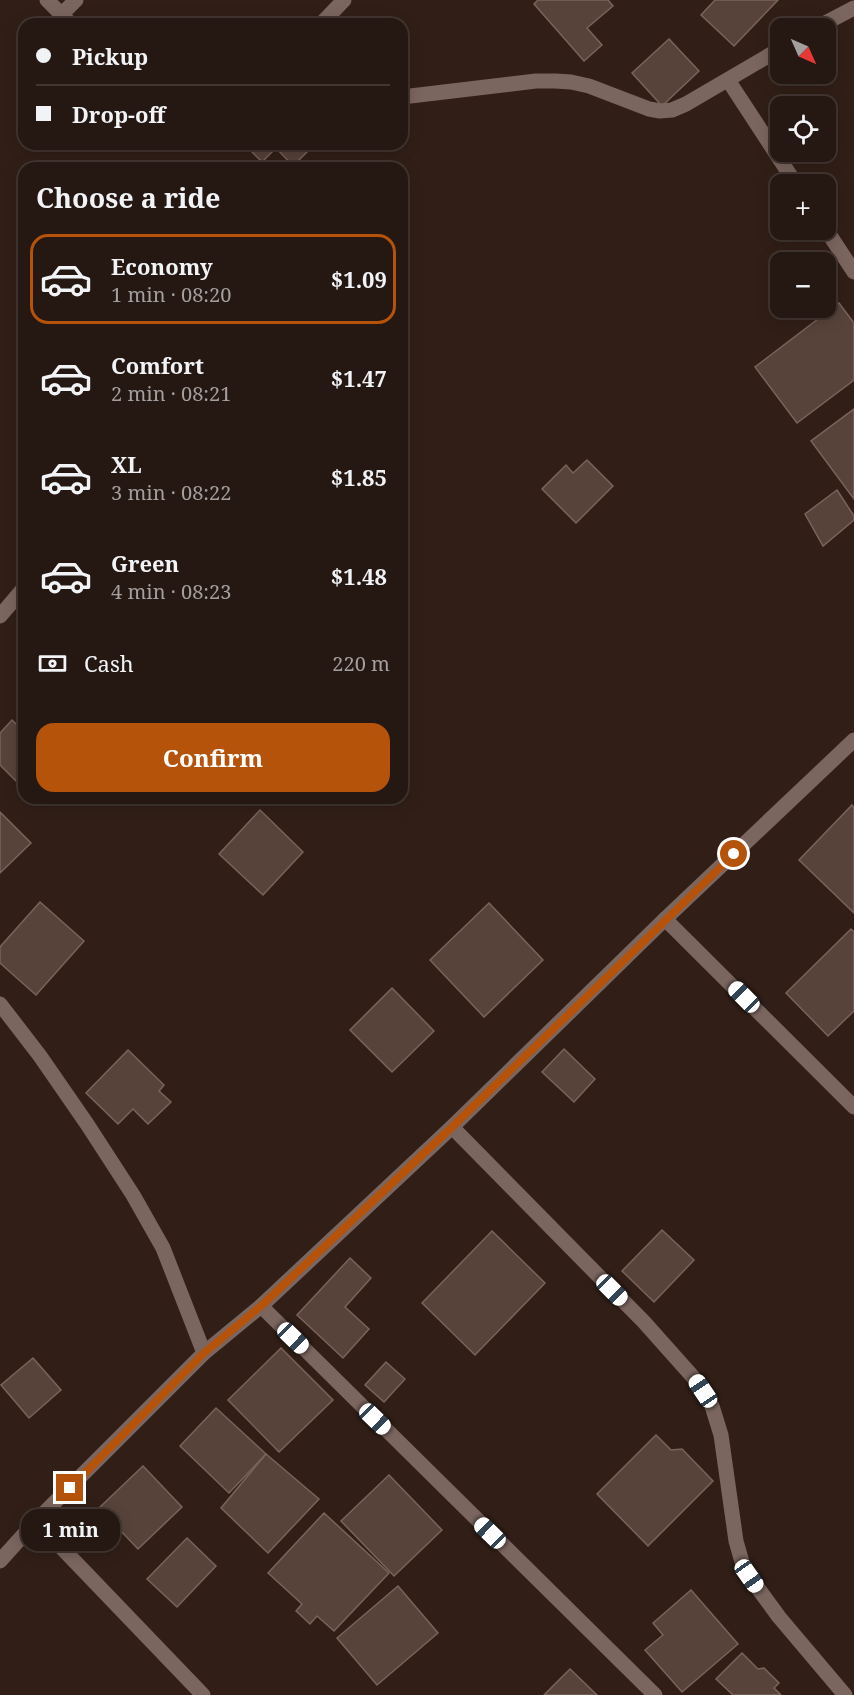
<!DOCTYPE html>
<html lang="en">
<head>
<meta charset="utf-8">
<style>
	:root { --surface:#251711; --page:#31241f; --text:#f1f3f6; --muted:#a39f9f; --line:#423631; --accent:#b45309 }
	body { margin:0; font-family:"Noto Serif",serif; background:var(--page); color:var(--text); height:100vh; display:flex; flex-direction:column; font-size:22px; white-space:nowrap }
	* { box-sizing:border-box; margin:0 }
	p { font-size:20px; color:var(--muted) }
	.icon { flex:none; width:33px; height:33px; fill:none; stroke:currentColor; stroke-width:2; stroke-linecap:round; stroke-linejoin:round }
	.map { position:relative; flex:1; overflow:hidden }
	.drawer { position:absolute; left:18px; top:162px; width:390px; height:642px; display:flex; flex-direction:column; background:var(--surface); border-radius:18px; box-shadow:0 3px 15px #0003,0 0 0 2px var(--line) }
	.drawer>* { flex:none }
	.banner { position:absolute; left:18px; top:18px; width:390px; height:132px; border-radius:18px; box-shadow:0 3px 15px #0003,0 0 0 2px var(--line); display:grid; align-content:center; height:132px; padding:0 18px; background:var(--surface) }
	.needle { width:39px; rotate:135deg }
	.controls { position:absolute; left:770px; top:18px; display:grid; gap:12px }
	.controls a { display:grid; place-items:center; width:66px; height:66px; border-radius:12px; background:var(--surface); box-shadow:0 3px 15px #0003,0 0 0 2px var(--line); font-size:30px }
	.end { position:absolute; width:27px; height:27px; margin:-14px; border:8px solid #b45309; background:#fff; box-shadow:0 0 0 3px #fff }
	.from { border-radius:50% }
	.bubble { position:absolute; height:42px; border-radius:18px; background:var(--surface); box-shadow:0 3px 15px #0003,0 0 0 2px var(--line); font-size:20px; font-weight:700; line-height:42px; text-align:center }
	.car { position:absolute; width:18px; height:36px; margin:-18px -9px; border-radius:8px; box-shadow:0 0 4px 2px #0007; background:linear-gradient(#fff 24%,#345 0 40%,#fff 0 76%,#345 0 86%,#fff 0) }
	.banner b { display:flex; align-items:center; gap:21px; height:57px; font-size:22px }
	.banner b+b { border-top:2px solid var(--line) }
	.banner i { width:15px; height:15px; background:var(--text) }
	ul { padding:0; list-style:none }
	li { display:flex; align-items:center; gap:18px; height:90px; margin:0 12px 9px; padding:0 6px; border:3px solid transparent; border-radius:18px }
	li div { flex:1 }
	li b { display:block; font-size:22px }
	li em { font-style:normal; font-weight:700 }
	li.on { border-color:var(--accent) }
	li>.icon { width:54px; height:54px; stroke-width:1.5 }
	h2 { padding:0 18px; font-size:27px; line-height:72px }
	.pay { display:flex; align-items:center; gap:15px; height:66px; padding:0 18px; font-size:22px }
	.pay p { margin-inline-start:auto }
	.primary-button { display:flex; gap:12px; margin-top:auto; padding:12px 18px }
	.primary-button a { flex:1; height:69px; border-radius:18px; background:var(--accent); color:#fff; font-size:24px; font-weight:700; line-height:69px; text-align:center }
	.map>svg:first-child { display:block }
	.building { fill:#57433a; stroke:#79635a; stroke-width:1.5 }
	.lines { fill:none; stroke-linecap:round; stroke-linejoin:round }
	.minor { stroke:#7b655f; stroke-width:15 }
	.route { stroke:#b45309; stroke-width:8 }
</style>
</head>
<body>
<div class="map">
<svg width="854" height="1695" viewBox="0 0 854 1695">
	<rect width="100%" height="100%" fill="#311f17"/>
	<!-- building -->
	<g class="building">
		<polygon points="538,0 608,0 613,6 587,28 602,45 584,61 534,4"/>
		<polygon points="715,0 778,0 734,46 701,15"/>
		<polygon points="669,39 699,71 662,106 632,73"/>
		<polygon points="255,144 305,144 310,149 293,166 276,148 262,162 250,150"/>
		<polygon points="839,303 854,323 854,380 797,423 755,367"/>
		<polygon points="854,409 854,499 811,441"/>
		<polygon points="587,460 613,486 576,523 542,489 566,465 573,473"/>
		<polygon points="837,490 854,516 854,520 823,546 805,514"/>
		<polygon points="12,720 24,732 24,789 0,765 0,733"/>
		<polygon points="852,805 854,808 854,913 799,860"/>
		<polygon points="260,810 303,852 263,895 219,854"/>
		<polygon points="0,812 31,843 0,873"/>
		<polygon points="40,902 84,941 36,995 0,963 0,947"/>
		<polygon points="489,903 543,960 484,1017 430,960"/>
		<polygon points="851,929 854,932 854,1011 828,1036 786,993"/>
		<polygon points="392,988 434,1031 392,1072 350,1030"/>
		<polygon points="564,1049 595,1079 574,1102 542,1072"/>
		<polygon points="128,1050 164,1085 159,1091 171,1102 148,1124 133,1109 118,1124 86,1093"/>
		<polygon points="662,1230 694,1260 654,1302 622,1271"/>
		<polygon points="492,1231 545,1283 475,1355 422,1303"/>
		<polygon points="350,1258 371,1278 345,1307 369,1329 343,1358 297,1315"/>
		<polygon points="281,1348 333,1400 279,1452 228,1400"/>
		<polygon points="33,1358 61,1390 29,1418 1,1385"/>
		<polygon points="386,1362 405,1379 384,1402 365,1385"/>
		<polygon points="216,1408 266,1454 229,1493 180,1446"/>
		<polygon points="656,1435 671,1450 682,1449 713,1481 648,1546 597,1494"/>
		<polygon points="266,1454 319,1499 268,1553 221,1508"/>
		<polygon points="143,1466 182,1507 138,1549 99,1508"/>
		<polygon points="389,1475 442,1530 394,1576 341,1521"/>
		<polygon points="324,1513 389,1573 334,1631 317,1616 310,1624 296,1611 302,1604 268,1573"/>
		<polygon points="187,1538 216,1566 177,1607 147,1579"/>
		<polygon points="398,1586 438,1633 377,1685 337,1638"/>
		<polygon points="691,1590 738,1644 682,1692 645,1650 663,1635 653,1623"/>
		<polygon points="742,1653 758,1669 764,1668 779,1683 774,1688 781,1695 733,1695 716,1679"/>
		<polygon points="570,1669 597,1695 544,1695"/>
	</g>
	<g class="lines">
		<!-- minor -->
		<g class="minor">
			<polyline points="47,0 71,24"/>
			<polyline points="62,14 76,0"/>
			<polyline points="321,24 344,0"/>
			<polyline points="816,28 854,8"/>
			<polyline points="728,80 796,184"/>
			<polyline points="402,97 536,81 555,81 571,82 589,86 649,109 660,111 672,110 686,104 780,49"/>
			<polyline points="825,228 854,272"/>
			<polyline points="0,616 24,588"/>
			<polyline points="665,919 854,1107"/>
			<polyline points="0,1004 40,1056 87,1124 133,1195 163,1248 204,1353"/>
			<polyline points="452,1127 644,1322 693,1377 712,1406 721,1435 736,1541 742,1562 749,1576 779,1617 845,1695"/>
			<polyline points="261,1306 655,1695"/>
			<polyline points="36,1521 203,1695"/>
			<polyline points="0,1561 36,1521 204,1353 261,1306 452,1127 665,919 854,740"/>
		</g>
	</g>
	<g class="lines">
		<!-- route -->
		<polyline class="route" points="70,1488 204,1353 261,1306 452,1127 734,854"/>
	</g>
</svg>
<div class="controls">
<a><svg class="needle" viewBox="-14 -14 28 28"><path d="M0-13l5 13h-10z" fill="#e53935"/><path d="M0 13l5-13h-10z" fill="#a39f9f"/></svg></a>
<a><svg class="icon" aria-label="locate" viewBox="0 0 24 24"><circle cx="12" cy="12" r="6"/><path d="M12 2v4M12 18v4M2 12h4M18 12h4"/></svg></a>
<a>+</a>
<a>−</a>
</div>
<i class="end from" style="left:734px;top:854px"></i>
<i class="end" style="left:70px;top:1488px"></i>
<div class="bubble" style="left:21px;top:1509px;width:99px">1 min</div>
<i class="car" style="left:744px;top:997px;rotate:315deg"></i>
<i class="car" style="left:612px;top:1290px;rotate:135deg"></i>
<i class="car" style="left:293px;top:1338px;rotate:134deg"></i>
<i class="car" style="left:703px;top:1391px;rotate:326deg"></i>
<i class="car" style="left:375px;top:1419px;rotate:134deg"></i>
<i class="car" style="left:490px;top:1533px;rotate:314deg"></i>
<i class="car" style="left:749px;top:1576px;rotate:145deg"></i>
<div class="banner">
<b><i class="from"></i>Pickup</b>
<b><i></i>Drop-off</b>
</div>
<section class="drawer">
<h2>Choose a ride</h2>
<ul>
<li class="on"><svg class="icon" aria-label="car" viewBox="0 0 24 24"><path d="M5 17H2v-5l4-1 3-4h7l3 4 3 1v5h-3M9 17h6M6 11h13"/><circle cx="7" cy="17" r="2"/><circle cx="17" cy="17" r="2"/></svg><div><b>Economy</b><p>1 min · 08:20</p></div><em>$1.09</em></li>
<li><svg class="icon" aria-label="car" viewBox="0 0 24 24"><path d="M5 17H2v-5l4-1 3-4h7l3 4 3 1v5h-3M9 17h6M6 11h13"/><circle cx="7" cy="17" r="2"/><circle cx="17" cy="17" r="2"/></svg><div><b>Comfort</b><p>2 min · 08:21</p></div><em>$1.47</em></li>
<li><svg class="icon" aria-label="car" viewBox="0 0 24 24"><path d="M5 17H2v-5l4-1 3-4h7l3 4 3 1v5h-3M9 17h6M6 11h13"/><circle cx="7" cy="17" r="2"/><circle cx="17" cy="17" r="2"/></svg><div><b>XL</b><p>3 min · 08:22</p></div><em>$1.85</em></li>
<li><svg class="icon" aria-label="car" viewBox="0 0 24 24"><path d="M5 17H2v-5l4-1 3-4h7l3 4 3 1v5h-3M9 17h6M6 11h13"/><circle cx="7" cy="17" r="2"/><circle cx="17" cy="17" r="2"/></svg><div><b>Green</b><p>4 min · 08:23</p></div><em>$1.48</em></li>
</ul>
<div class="pay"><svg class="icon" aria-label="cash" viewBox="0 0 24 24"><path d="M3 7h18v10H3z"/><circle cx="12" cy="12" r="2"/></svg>Cash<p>220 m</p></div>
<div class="primary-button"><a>Confirm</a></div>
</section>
</div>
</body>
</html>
